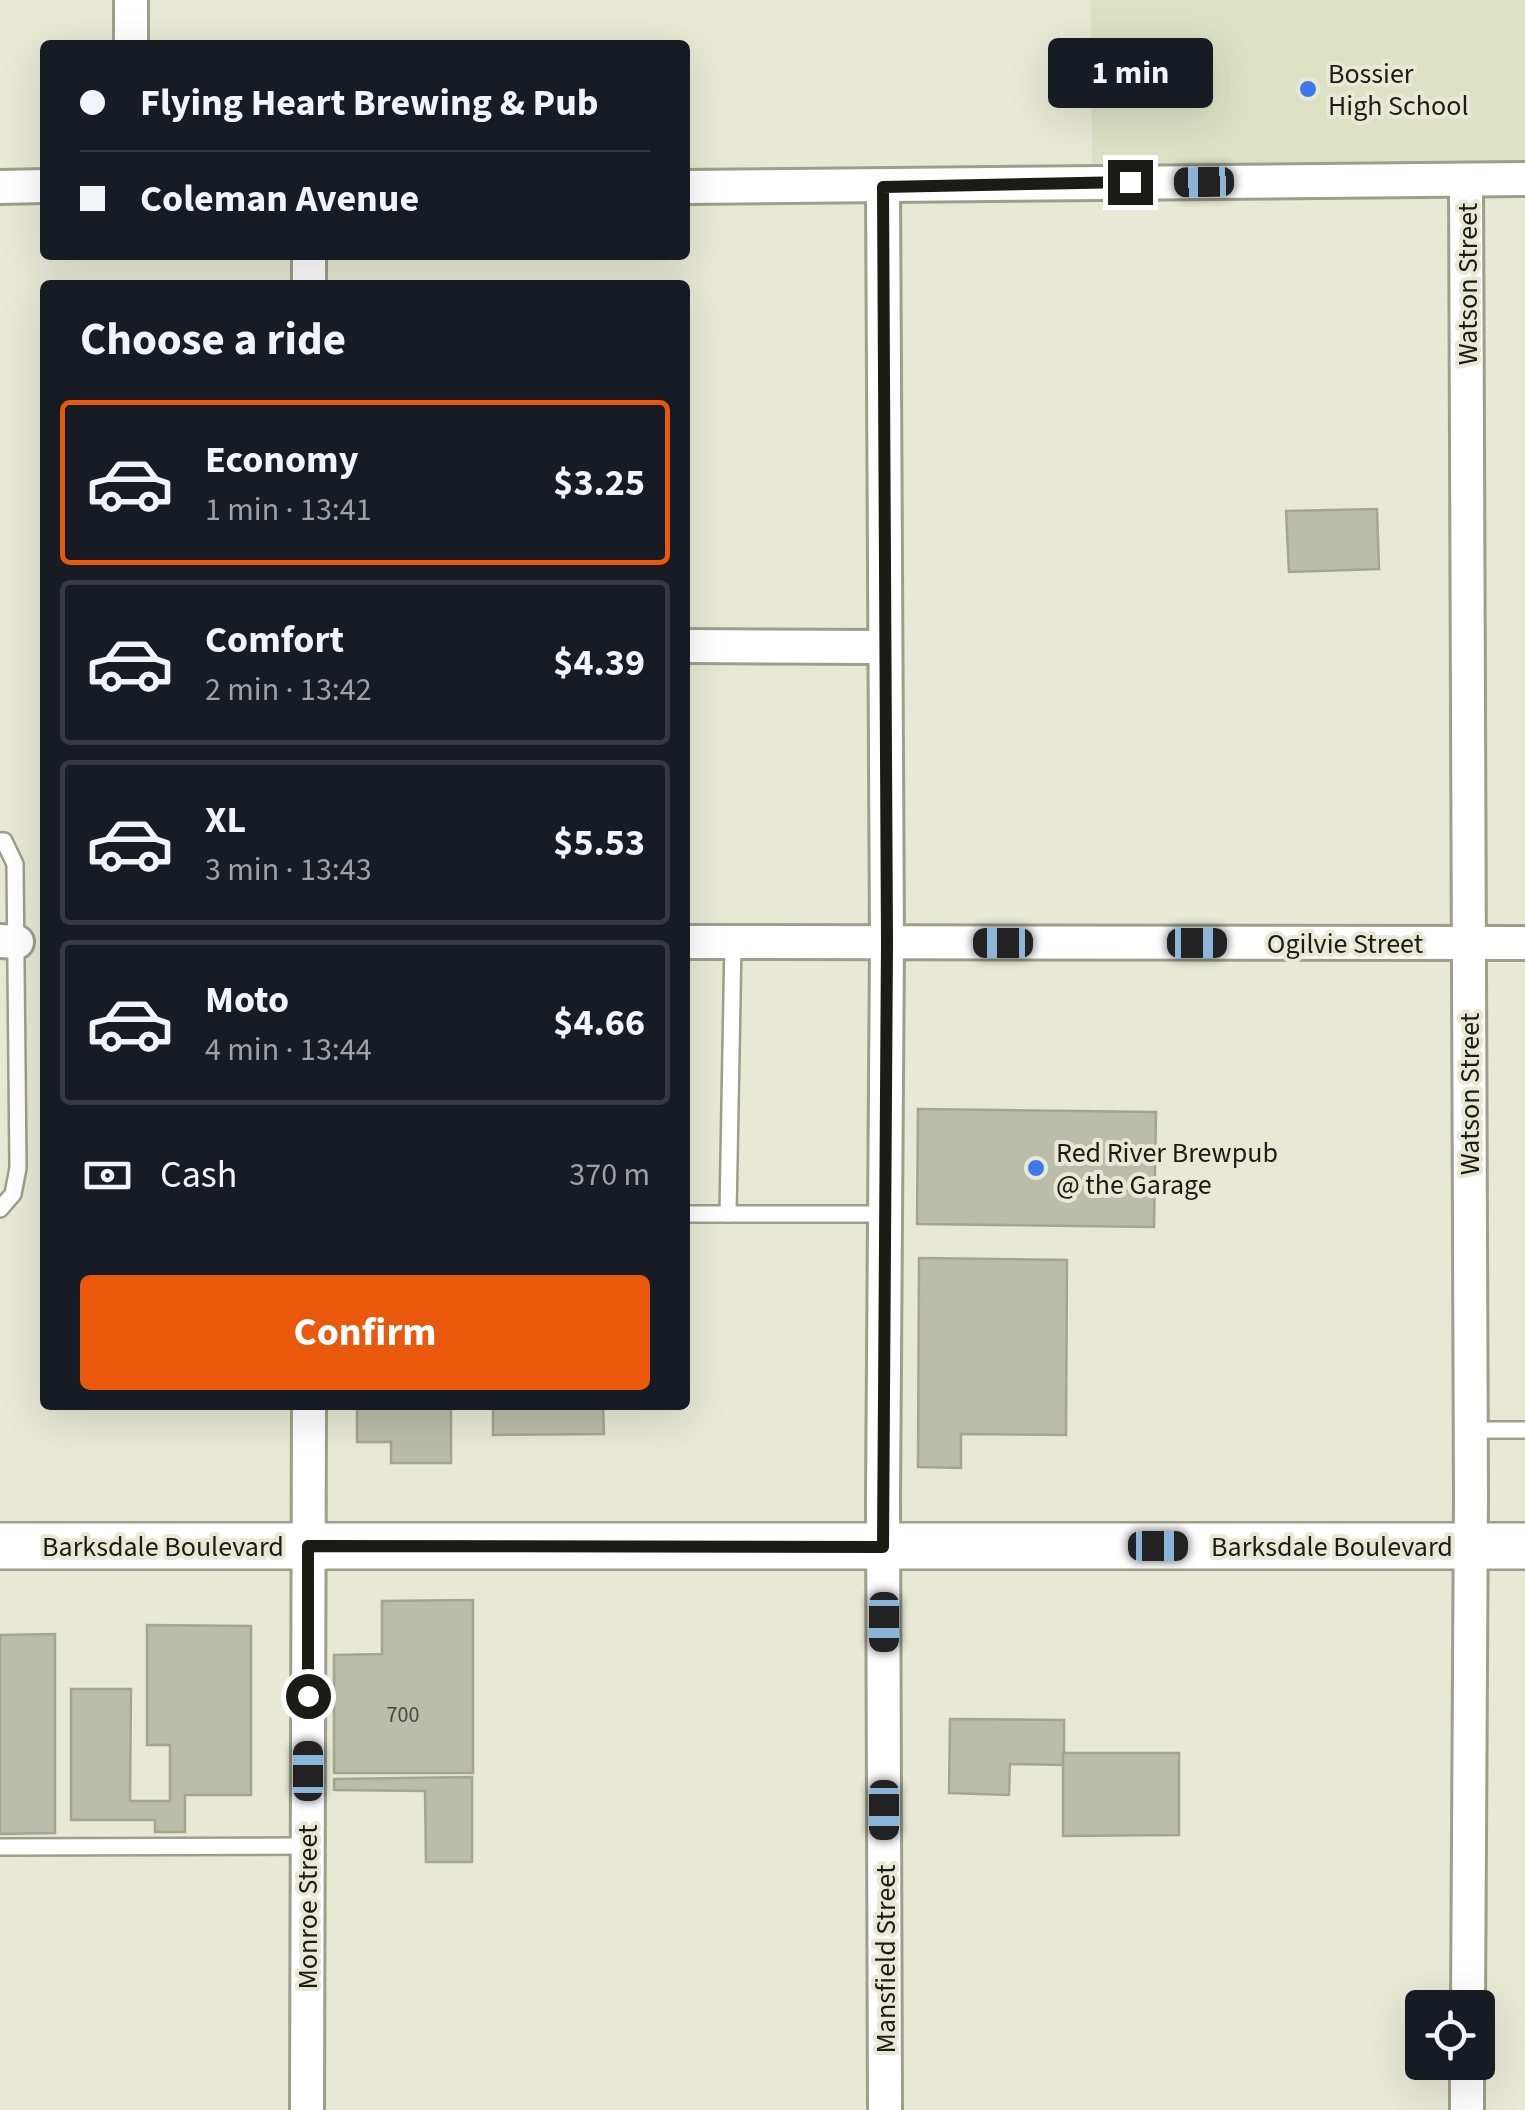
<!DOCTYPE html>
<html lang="en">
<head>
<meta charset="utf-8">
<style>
	:root { --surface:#171b24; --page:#20242c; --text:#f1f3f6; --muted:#9ea1a6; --line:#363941; --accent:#ea580c }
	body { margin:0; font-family:"Source Sans 3",sans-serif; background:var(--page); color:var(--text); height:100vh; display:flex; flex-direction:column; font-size:38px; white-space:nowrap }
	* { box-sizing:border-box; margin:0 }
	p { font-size:32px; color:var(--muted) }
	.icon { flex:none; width:55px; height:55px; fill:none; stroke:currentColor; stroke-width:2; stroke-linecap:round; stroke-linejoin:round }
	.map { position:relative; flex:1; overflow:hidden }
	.side { position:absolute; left:40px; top:280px; width:650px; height:1130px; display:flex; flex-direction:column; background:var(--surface); border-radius:10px; box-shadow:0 10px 40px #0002 }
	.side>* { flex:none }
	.top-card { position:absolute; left:40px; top:40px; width:650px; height:220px; border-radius:10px; box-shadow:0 10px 40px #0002; display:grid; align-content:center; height:220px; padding:0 40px; background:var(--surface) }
	.buttons { position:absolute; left:1405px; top:1990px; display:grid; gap:20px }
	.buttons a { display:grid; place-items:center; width:90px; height:90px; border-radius:10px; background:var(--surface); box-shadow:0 10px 40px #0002; font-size:50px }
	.end { position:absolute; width:45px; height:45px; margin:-22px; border:12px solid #1b1c15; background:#fff; box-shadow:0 0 0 5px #fff }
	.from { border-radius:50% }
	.bubble { position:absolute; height:70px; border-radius:10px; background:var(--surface); box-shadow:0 10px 40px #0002; font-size:32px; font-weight:700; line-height:70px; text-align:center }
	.car { position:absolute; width:30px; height:60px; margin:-30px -15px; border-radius:12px; box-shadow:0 0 8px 2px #0007; background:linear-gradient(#222 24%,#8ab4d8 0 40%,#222 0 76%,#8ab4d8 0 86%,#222 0) }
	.top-card b { display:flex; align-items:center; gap:35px; height:95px; font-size:38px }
	.top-card b+b { border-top:2px solid var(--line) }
	.top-card i { width:25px; height:25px; background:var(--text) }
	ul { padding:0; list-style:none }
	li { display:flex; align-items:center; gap:30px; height:165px; margin:0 20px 15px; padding:0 20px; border:5px solid var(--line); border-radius:10px }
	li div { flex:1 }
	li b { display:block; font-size:38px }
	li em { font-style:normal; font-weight:700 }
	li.on { border-color:var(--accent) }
	li>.icon { width:90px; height:90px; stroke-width:1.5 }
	h2 { padding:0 40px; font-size:45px; line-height:120px }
	.pay { display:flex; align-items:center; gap:25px; height:110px; padding:0 40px; font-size:38px }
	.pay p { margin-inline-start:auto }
	.primary-button { display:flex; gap:20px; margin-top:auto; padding:20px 40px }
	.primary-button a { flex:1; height:115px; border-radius:10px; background:var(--accent); color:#fff; font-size:40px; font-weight:700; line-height:115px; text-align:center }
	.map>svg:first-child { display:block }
	.built { fill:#dce0c4 }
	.building { fill:#babda9; stroke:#a2a591; stroke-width:2.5 }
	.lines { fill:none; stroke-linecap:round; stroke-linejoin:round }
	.lane-casing { stroke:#9c9f8b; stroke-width:20 }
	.street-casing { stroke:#9c9f8b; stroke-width:38 }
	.secondary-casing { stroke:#9c9f8b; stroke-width:50 }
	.lane { stroke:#fff; stroke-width:15 }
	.street { stroke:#fff; stroke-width:32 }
	.secondary { stroke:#fff; stroke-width:45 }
	.route { stroke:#1b1c15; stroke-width:12 }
	.poi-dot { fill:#4177e8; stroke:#e7e9d5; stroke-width:4 }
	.labels { text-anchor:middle; stroke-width:8; stroke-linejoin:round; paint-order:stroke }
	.number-label { font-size:22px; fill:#43443a }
	.poi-label { font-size:28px; fill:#1b1c15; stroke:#e7e9d5; text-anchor:start }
	.street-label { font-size:28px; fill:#1b1c15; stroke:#e7e9d5 }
</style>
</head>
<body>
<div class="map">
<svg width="1525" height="2110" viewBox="0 0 1525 2110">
	<rect width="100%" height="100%" fill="#e7e9d5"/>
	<!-- built -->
	<polygon class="built" points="1091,0 1525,0 1525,179 1092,182"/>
	<!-- building -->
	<g class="building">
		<polygon points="1377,509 1379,569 1289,572 1286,511"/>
		<polygon points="918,1109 1156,1112 1154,1227 917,1224"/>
		<polygon points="919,1258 1067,1260 1066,1435 961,1434 961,1468 918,1467"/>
		<polygon points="357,1405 451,1405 451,1463 391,1463 391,1442 357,1442"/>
		<polygon points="493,1405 603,1405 604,1434 493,1435"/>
		<polygon points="473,1600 473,1773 334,1773 334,1655 382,1654 382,1601"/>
		<polygon points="147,1625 251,1626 251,1795 185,1795 185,1832 155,1832 155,1820 71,1820 71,1689 131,1689 130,1801 170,1801 170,1745 147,1745"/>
		<polygon points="55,1634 55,1833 0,1834 0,1635"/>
		<polygon points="950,1719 1064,1720 1064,1765 1010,1764 1009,1795 949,1793"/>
		<polygon points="1063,1753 1179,1753 1179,1835 1063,1836"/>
		<polygon points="472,1777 472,1862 426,1862 425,1791 334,1790 334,1779"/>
	</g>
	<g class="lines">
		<defs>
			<g id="lane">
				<polyline points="0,841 4,841 15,864 18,1168 13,1194 0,1209"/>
				<polyline points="685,1214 885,1214"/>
				<polyline points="728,1214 733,942"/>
				<polyline points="1471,1430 1525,1430"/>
				<polyline points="0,1847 307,1846"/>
			</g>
			<g id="street">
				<polyline points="131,0 131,45"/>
				<polyline points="1466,180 1471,1498 1468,2008"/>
				<polyline points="0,187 45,186"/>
				<polyline points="685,187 1525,179"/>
				<polyline points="883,187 887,943 883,1498 885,2110"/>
				<polyline points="309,255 309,285"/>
				<polyline points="685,646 884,647"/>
				<polyline points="0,941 17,942"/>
				<polyline points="685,942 1525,943"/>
				<polyline points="307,2110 309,1405"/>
				<polyline points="1467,2110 1467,2062"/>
			</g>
			<polyline id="secondary" points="0,1546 1525,1546"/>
		</defs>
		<!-- lane casing -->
		<use href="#lane" class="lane-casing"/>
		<!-- street casing -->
		<use href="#street" class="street-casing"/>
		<!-- secondary casing -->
		<use href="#secondary" class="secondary-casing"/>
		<!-- lane -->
		<use href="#lane" class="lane"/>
		<!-- street -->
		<use href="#street" class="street"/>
		<!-- secondary -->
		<use href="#secondary" class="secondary"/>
	</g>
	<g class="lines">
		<!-- route -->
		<polyline class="route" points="308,1696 308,1546 883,1547 887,943 883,187 1130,182"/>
	</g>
	<!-- markers -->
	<g class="poi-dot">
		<circle cx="1308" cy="89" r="10"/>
		<circle cx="1036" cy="1168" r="10"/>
	</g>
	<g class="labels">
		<!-- number labels -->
		<g class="number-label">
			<text x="403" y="1722">700</text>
		</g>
		<!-- poi labels -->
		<g class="poi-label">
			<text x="1328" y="83">Bossier<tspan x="1328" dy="32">High School</tspan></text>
			<text x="1056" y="1162">Red River Brewpub<tspan x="1056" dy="32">@ the Garage</tspan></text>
		</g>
		<!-- street labels -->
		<g class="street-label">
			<text transform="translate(1467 284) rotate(-90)" y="10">Watson Street</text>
			<text x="1345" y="953">Ogilvie Street</text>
			<text transform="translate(1469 1094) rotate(-90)" y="10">Watson Street</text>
			<text x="163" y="1556">Barksdale Boulevard</text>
			<text x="1332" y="1556">Barksdale Boulevard</text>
			<text transform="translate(307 1907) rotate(-90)" y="10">Monroe Street</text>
			<text transform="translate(885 1959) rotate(-90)" y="10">Mansfield Street</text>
		</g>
	</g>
</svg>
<div class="buttons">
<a><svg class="icon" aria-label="locate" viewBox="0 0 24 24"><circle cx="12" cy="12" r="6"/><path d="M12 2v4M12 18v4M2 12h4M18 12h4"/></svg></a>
</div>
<i class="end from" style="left:308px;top:1696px"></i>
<i class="end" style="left:1130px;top:182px"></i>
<div class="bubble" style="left:1048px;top:38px;width:165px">1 min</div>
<i class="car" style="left:1204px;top:182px;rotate:269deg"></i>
<i class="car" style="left:1003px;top:943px;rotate:270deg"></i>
<i class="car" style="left:1197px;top:943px;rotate:90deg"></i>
<i class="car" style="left:1158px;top:1546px;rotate:90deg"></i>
<i class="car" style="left:884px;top:1622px;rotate:180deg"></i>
<i class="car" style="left:308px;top:1771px;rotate:0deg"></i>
<i class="car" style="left:884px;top:1810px;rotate:180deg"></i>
<div class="top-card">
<b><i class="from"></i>Flying Heart Brewing &amp; Pub</b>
<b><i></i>Coleman Avenue</b>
</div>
<section class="side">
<h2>Choose a ride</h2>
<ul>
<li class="on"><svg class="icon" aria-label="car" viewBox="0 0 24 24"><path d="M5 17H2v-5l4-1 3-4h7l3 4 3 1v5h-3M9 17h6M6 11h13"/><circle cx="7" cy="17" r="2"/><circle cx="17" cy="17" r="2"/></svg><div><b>Economy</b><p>1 min · 13:41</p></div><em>$3.25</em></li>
<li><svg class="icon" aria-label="car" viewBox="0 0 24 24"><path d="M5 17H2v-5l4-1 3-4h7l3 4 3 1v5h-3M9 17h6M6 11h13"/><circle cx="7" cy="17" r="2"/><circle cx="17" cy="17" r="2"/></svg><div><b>Comfort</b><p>2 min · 13:42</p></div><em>$4.39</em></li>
<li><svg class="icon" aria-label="car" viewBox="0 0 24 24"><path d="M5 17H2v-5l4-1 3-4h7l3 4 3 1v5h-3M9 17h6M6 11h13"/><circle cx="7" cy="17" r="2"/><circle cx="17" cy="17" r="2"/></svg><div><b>XL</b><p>3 min · 13:43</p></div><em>$5.53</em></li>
<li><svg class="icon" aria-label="car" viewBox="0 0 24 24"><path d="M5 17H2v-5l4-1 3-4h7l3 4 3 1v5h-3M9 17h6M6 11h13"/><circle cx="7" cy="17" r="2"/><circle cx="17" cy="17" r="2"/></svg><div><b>Moto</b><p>4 min · 13:44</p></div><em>$4.66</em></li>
</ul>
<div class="pay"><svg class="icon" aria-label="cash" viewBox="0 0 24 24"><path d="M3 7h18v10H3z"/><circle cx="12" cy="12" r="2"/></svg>Cash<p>370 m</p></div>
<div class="primary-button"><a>Confirm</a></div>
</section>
</div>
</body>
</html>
